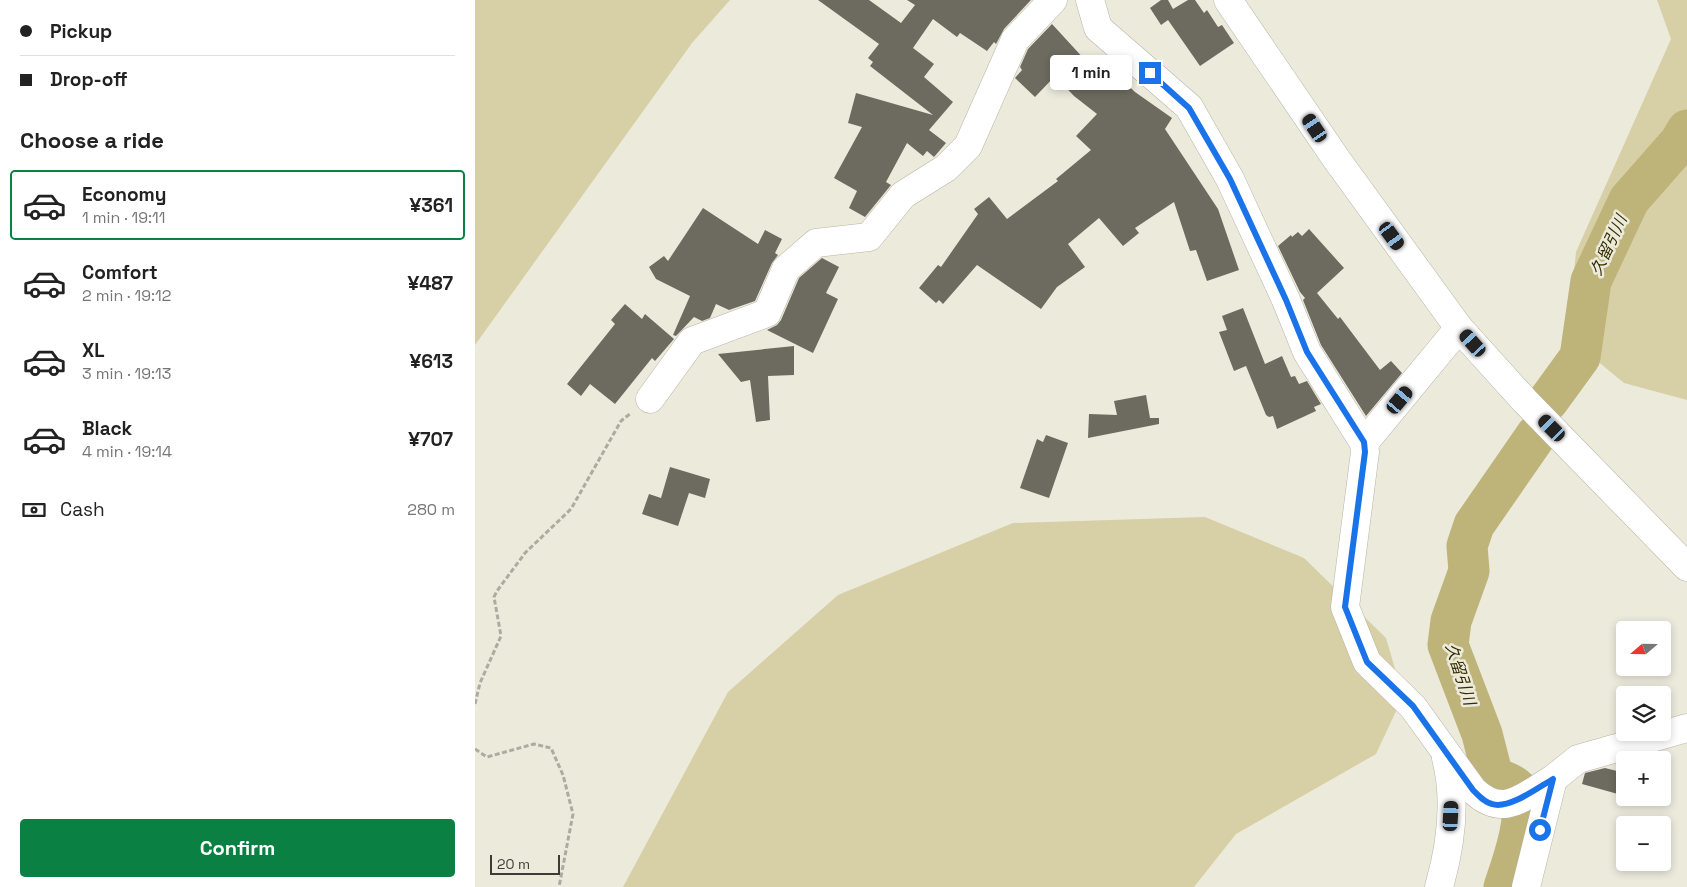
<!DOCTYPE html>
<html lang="en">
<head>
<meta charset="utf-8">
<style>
	:root { --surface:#fff; --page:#f2f2f2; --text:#222; --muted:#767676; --line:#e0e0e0; --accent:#0b8043 }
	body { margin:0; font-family:"Space Grotesk","Noto Sans JP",sans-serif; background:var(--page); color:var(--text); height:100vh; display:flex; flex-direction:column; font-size:19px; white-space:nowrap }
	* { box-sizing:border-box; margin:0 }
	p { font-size:16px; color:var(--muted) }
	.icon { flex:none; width:28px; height:28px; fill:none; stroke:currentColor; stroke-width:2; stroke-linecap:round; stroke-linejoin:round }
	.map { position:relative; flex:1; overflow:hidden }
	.panel { display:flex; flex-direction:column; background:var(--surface); width:475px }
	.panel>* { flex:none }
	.banner { display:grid; align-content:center; height:110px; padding:0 20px; background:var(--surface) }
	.needle { width:32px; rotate:250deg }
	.controls { position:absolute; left:1141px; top:621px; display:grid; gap:10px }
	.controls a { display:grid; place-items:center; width:55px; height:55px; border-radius:5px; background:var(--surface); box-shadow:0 2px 8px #0003; font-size:25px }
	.scale { position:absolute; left:15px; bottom:12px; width:70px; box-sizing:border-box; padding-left:5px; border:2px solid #3c3b35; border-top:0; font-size:14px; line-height:18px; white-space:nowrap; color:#3c3b35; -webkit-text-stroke:4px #eceadb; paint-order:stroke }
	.end { position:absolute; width:22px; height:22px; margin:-11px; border:6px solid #1a73e8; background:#fff; box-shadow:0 0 0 2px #fff }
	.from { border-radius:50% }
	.bubble { position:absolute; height:35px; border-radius:5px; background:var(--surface); box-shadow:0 2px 8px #0003; font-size:16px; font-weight:700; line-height:35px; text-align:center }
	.car { position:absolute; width:15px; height:30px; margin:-15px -8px; border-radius:6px; box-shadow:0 0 4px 1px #0007; background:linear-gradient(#222 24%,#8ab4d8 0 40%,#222 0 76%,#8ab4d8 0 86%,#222 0) }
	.banner b { display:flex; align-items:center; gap:18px; height:48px; font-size:19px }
	.banner b+b { border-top:1px solid var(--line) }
	.banner i { width:12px; height:12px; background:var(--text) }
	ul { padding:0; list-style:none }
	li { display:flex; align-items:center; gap:15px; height:70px; margin:0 10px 8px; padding:0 10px; border:2px solid transparent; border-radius:5px }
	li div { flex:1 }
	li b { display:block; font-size:19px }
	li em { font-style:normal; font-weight:700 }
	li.selected { border-color:var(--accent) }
	li>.icon { width:45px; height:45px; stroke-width:1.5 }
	h2 { padding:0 20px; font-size:22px; line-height:60px }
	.pay { display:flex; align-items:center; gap:12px; height:55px; padding:0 20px; font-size:19px }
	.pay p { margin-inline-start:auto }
	.action { display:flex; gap:10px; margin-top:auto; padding:10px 20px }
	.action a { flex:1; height:58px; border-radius:5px; background:var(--accent); color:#fff; font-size:20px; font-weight:700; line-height:58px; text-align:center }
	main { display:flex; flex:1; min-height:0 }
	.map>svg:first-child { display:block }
	.green { fill:#d7cfa5 }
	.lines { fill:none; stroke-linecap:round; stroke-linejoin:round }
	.river { stroke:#beb379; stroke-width:41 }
	.building { fill:#6d6b5f }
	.minor-casing { stroke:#b7b5a7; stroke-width:29 }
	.path { stroke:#acab9f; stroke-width:3; stroke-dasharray:5 2.5; stroke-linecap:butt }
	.minor { stroke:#fff; stroke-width:28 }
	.route { stroke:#1a73e8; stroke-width:6 }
	.labels { text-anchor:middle; stroke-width:5; stroke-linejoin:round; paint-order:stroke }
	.water-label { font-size:16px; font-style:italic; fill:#352d00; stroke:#eceadb }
</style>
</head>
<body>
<main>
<section class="panel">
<div class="banner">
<b><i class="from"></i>Pickup</b>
<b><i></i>Drop-off</b>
</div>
<h2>Choose a ride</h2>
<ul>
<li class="selected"><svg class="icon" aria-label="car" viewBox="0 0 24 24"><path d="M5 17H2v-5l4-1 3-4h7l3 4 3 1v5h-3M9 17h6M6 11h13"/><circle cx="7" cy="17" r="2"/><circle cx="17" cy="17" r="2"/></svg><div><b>Economy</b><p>1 min · 19:11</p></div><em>¥361</em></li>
<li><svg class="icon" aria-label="car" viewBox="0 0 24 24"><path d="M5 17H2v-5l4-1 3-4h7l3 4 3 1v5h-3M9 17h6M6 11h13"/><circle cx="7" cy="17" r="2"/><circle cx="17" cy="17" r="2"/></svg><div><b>Comfort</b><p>2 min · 19:12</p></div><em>¥487</em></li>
<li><svg class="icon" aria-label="car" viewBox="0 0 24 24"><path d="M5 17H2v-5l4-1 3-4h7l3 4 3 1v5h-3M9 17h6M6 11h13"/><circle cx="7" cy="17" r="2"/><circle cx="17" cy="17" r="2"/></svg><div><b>XL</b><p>3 min · 19:13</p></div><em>¥613</em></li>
<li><svg class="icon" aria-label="car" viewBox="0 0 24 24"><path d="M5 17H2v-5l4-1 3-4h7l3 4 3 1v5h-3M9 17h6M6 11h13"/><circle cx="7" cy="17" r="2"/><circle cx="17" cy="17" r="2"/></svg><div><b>Black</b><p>4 min · 19:14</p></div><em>¥707</em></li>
</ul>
<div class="pay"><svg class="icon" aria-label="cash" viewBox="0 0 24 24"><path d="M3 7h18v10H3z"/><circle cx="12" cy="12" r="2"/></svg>Cash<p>280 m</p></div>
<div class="action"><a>Confirm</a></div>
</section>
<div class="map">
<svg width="1212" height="887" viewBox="0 0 1212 887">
	<rect width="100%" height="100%" fill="#eceadb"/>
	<!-- green -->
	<g class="green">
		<polygon points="0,0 255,0 217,43 0,345"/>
		<polygon points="1182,0 1212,0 1212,400 1149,383 1092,336 1101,252 1196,39"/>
		<polygon points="730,517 829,558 911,638 928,696 901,754 761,834 719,887 148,887 253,692 363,595 538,523"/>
	</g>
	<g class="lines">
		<!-- river -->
		<g class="river">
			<polyline points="1073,401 1105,357 1116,281 1154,200 1205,142 1212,130"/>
			<path d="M1029,887C1036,867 1058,806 1042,789C1036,783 1026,780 1018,777L1007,734L973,645L976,621L994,571L992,546L999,525L1062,434"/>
		</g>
	</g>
	<!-- building -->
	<g class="building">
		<polygon points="343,0 394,0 426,23 440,5 432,0 556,0 529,29 521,44 519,42 512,51 485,33 482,37 458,19 438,48 459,64 449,77 478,102 454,130 471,143 459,157 452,151 448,156 432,143 411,182 416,185 390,217 374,208 382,191 359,178 387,127 373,123 381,93 458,115 395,66 398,62 393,58 404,44"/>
		<polygon points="686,0 693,0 698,9 713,0 720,0 729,13 732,10 743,27 747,25 759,43 725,66 693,20 686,25 675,8"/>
		<polygon points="577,24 634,86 642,75 660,92 697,118 690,129 743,209 764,270 732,281 721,250 715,251 699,202 660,228 664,233 648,246 624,218 593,244 610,267 582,287 566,309 502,265 468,304 464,300 461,303 444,288 463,265 466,267 503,214 499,209 514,197 532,219 583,181 581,179 616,150 601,136 622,114 599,96 580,76 560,97 540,78 547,70 545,67 553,49"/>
		<polygon points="228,208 283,244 290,230 307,239 300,253 303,255 297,263 280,301 254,310 241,304 235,318 227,321 219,317 201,336 198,335 215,296 181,279 174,267 189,256 193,261"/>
		<polygon points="834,229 869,268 842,293 863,319 865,317 905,370 916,361 927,373 891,416 846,345 828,300 830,298 825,292 803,246 816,235 817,237 823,232 827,236"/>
		<polygon points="347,258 364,267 351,293 363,299 338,353 292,330 302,325 306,320 324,278"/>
		<polygon points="150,304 167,319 170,314 199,339 180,361 177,358 140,404 115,384 106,396 92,384 140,324 136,320"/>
		<polygon points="768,308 790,364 807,356 816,377 820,376 824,384 832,381 846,404 839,407 841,411 802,429 798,416 794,417 791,415 771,366 759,371 744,332 752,330 747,316"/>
		<polygon points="319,346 319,375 293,376 295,420 281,422 275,380 266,382 243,354"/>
		<polygon points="671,395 675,418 684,418 684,424 613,438 614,414 642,415 639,401"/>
		<polygon points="571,435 593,443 574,498 545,488 562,439 568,442"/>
		<polygon points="195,467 235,479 230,498 214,493 203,526 167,514 174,494 186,498"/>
		<polygon points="1130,768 1150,773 1150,796 1107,784 1110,773"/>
	</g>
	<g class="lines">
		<defs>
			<g id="minor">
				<path d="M615,0L623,28L714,107L755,179L811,300L832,352L889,443L890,452L870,607L892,662L938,707L998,790C1028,819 1048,797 1078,779"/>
				<polyline points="753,0 862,160 984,328 1050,401 1212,567"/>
				<polyline points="175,399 217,341 292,313 311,269 341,243 394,237 428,195 471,168 493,146 540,40 578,0"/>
				<polyline points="889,443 984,328"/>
				<path d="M964,887C976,845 982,801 971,758"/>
				<polyline points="1051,887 1078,779 1103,759 1212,728"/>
			</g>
		</defs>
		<!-- minor casing -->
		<use href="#minor" class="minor-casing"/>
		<!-- path -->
		<g class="path">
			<polyline points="0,704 5,683 26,636 19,597 22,591 50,553 96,509 146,421 156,413"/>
			<polyline points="0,749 12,757 59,744 76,748 88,775 98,814 84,887"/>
		</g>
		<!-- minor -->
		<use href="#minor" class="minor"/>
	</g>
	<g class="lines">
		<!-- route -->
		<path class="route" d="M675,73L714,108L755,179L811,300L832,352L889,442L890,452L870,607L892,662L938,706L998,790C1004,796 1009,802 1017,804C1033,810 1064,787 1078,779L1065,830"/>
	</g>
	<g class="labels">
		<!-- water labels -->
		<g class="water-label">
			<text transform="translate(1133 245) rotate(-65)" y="6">久留引川</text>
			<text transform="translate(986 674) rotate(72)" y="6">久留引川</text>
		</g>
	</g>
</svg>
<div class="controls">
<a><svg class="needle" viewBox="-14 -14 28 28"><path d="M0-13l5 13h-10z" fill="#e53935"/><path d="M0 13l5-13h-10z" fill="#767676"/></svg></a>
<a><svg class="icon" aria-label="layers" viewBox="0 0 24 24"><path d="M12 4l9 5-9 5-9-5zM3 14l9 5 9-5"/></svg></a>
<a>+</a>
<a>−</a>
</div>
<div class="scale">20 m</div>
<i class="end from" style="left:1065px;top:830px"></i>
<i class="end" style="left:675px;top:73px"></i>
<div class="bubble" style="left:575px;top:55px;width:82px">1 min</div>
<i class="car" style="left:840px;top:128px;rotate:326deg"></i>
<i class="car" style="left:917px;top:236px;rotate:144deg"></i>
<i class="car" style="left:998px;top:343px;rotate:318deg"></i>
<i class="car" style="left:925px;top:400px;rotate:40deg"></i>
<i class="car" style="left:1077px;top:428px;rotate:315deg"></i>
<i class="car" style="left:976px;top:816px;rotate:3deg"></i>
</div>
</main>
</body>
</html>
